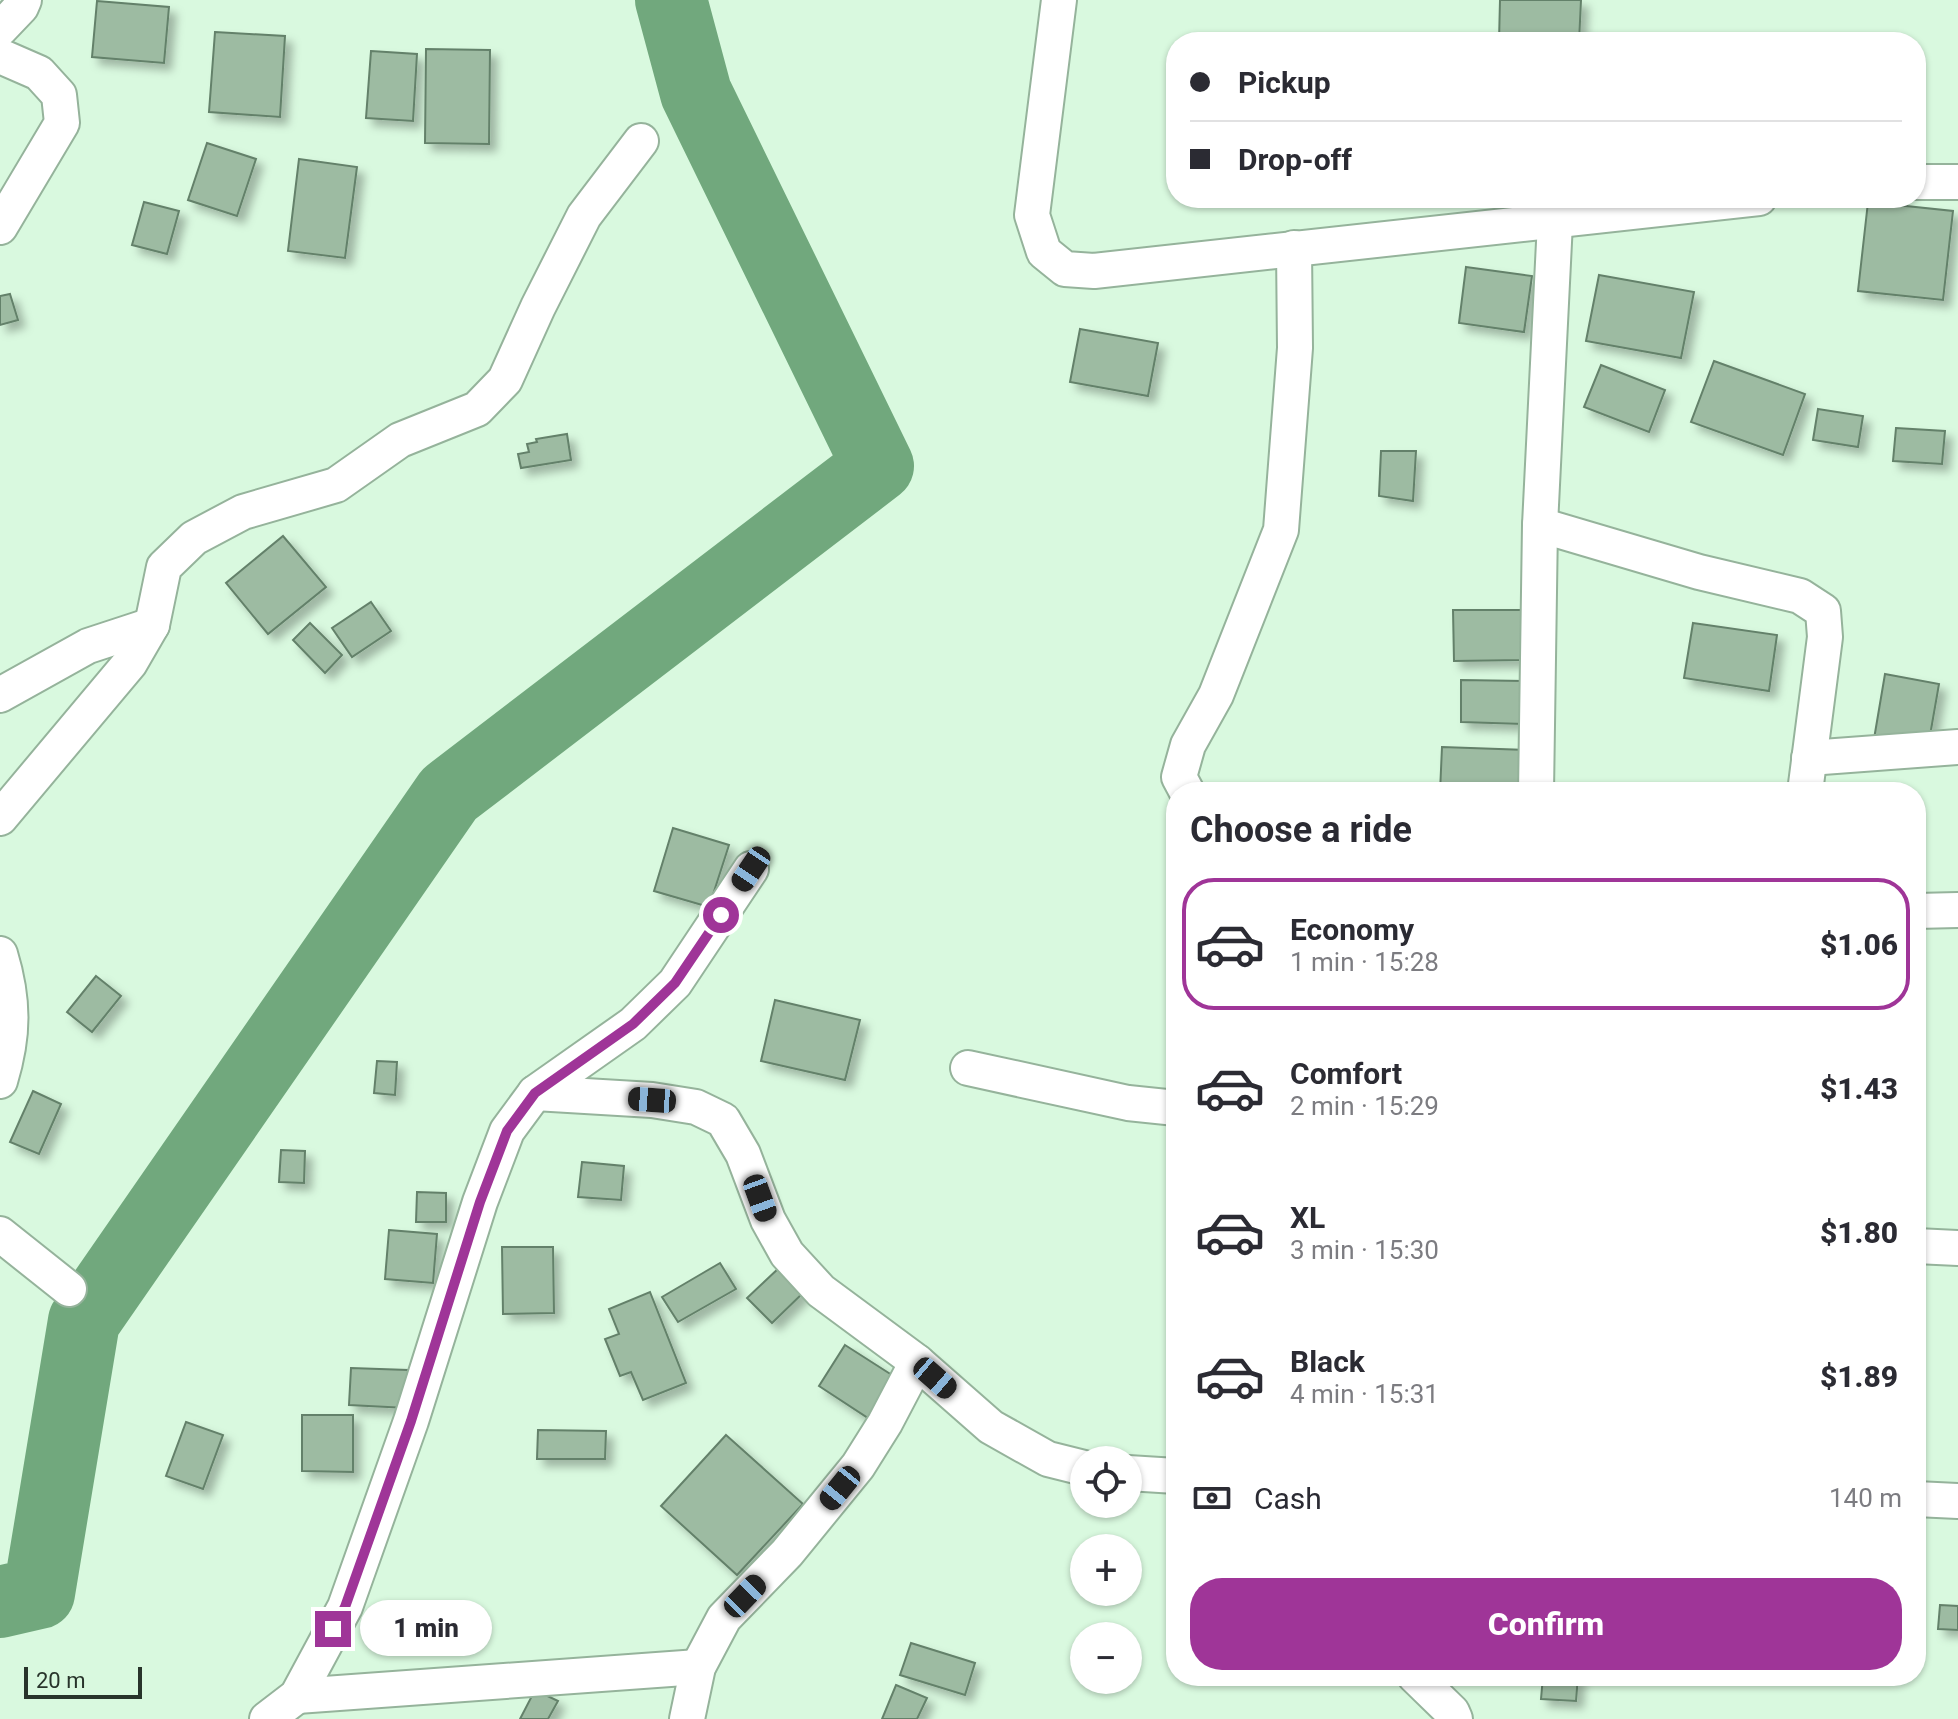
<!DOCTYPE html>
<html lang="en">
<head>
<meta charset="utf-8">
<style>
	:root { --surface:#fff; --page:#f2f2f3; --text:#2b2b33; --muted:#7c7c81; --line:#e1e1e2; --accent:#9f3598 }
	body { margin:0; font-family:Roboto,sans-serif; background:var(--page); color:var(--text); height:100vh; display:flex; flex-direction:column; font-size:30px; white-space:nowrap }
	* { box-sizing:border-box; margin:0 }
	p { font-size:26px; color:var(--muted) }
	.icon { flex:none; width:44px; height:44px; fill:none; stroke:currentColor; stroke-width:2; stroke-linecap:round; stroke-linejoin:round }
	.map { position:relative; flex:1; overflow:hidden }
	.side { position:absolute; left:1166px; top:782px; width:760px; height:904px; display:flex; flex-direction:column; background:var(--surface); border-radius:32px; box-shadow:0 2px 6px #0004 }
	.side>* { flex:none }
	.banner { position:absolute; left:1166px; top:32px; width:760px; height:176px; border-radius:32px; box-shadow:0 2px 6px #0004; display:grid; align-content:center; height:176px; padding:0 24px; background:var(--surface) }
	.tools { position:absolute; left:1070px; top:1446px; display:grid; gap:16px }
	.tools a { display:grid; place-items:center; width:72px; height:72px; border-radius:50%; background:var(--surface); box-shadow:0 2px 6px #0004; font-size:40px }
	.scale { position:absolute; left:24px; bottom:20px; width:118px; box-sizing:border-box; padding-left:8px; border:4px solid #28342b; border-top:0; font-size:22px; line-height:28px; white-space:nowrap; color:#28342b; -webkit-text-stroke:6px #d9f9df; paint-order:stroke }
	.end { position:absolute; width:36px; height:36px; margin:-18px; border:10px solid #9f3598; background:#fff; box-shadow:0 0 0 4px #fff }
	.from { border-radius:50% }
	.bubble { position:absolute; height:56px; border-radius:28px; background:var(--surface); box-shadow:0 2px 6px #0004; font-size:26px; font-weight:800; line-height:56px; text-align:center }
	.car { position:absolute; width:24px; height:48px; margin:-24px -12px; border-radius:10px; box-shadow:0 0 6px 2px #0007; background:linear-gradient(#222 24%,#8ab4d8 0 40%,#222 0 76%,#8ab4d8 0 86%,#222 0) }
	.banner b { display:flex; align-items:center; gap:28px; height:76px; font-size:30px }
	.banner b+b { border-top:2px solid var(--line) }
	.banner i { width:20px; height:20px; background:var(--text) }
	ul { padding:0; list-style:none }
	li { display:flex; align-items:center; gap:24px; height:132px; margin:0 16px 12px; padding:0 8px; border:4px solid transparent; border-radius:32px }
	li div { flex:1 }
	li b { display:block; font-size:30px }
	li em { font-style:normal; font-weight:800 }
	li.current { border-color:var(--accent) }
	li>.icon { width:72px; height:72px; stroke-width:1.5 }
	h2 { padding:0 24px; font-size:36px; line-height:96px }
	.pay { display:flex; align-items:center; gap:20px; height:88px; padding:0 24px; font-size:30px }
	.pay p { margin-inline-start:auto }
	.primary-button { display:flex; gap:16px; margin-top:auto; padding:16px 24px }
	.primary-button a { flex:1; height:92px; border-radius:32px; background:var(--accent); color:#fff; font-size:32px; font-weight:800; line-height:92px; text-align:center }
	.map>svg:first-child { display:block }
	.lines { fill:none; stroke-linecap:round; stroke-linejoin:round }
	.river { stroke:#71a87d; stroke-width:72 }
	.building { fill:#9dbba2; stroke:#64816a; stroke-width:2; filter:url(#shadow) }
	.street-casing { stroke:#95b39b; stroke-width:38 }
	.street { stroke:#fff; stroke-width:34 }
	.route { stroke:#9f3598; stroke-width:10 }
</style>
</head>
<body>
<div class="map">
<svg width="1958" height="1719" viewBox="0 0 1958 1719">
	<defs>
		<filter id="shadow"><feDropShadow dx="7" dy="7" stdDeviation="4" flood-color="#0004"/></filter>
	</defs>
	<rect width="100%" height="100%" fill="#d9f9df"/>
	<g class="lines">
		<!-- river -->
		<polyline class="river" points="0,1602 39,1593 84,1321 449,794 878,466 696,93 671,0"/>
	</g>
	<!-- building -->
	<g class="building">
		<polygon points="1500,0 1581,0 1579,42 1499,42"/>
		<polygon points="97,1 169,7 164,63 92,57"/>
		<polygon points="215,32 285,36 280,117 209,112"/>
		<polygon points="426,49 490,50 489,144 425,143"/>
		<polygon points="371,51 417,54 413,121 366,118"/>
		<polygon points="207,143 256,159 237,216 188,200"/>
		<polygon points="299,159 357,167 345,258 288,251"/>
		<polygon points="144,202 179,211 167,254 132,245"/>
		<polygon points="1868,202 1953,211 1943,300 1858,291"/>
		<polygon points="1466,267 1532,276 1524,332 1459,323"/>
		<polygon points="1599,275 1694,292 1681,358 1586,341"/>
		<polygon points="10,294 18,320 0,325 0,296"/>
		<polygon points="1080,329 1158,343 1148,396 1070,382"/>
		<polygon points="1714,361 1805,394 1783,455 1691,422"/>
		<polygon points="1601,365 1665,390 1649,432 1584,407"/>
		<polygon points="1818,409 1863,416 1858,447 1813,440"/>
		<polygon points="1896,428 1945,431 1942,464 1893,461"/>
		<polygon points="567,434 571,460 521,468 518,454 529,452 527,444 537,442 536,439"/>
		<polygon points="1381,451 1416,451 1413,501 1379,496"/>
		<polygon points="283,536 326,587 268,634 226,583"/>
		<polygon points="371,602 391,631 352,657 332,628"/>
		<polygon points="1453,610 1522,610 1522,660 1454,661"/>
		<polygon points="310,623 342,655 325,673 293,640"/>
		<polygon points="1693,623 1777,635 1769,691 1684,678"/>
		<polygon points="1885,674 1939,684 1928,747 1874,739"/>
		<polygon points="1461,680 1524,681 1523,724 1461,722"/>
		<polygon points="1442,747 1527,750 1526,792 1440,792"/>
		<polygon points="673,828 729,845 709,907 654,891"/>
		<polygon points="96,976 121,996 92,1032 67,1012"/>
		<polygon points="775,1000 860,1020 845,1080 761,1061"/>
		<polygon points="377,1061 397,1062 395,1095 374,1093"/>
		<polygon points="33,1091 61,1104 39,1154 10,1142"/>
		<polygon points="281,1150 305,1151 304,1183 279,1182"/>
		<polygon points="582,1162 624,1166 621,1200 578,1197"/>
		<polygon points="417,1192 446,1193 446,1222 416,1222"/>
		<polygon points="389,1230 437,1234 433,1283 385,1279"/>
		<polygon points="502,1247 553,1247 554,1313 503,1314"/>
		<polygon points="720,1263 736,1289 678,1322 662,1297"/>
		<polygon points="780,1267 804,1292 772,1323 747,1298"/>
		<polygon points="650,1292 686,1383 643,1400 631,1372 620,1376 605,1339 619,1334 609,1309"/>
		<polygon points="845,1345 895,1377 868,1418 819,1386"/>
		<polygon points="351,1368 408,1370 407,1408 349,1405"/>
		<polygon points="302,1415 353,1415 353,1472 302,1471"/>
		<polygon points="186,1422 223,1435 203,1489 166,1476"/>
		<polygon points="538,1430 606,1431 605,1459 537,1459"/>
		<polygon points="726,1435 803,1504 737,1575 661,1506"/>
		<polygon points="1940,1605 1958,1606 1958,1630 1938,1629"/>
		<polygon points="911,1643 975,1663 965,1695 900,1675"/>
		<polygon points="1543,1676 1578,1676 1576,1701 1541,1699"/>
		<polygon points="896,1685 927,1698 917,1719 882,1719"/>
		<polygon points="535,1690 558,1701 548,1719 520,1719"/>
	</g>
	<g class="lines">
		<defs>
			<g id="street">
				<polyline points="1059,0 1032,215 1044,252 1065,269 1094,271 1759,198"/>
				<polyline points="0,29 21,7 24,0"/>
				<polyline points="0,56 39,73 59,95 62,123 0,227"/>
				<polyline points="1916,182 1958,182"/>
				<polyline points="1540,525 1699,572 1800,596 1823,611 1825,637 1805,792"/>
				<polyline points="0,695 88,646 152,625"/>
				<polyline points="1809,758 1958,747"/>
				<polyline points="1187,792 1179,777 1188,745 1216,695 1281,530 1295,348 1294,248"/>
				<polyline points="1536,792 1540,525 1555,222"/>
				<polyline points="0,818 130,663 152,625 164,567 194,538 243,512 336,485 400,440 477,409 505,380 538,307 584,216 641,141"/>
				<polyline points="1916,911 1958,910"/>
				<path d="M0,954C14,1000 14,1035 0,1081"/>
				<polyline points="968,1068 1128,1103 1176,1108"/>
				<polyline points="535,1093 652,1100 696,1107 723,1120 743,1154 768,1220 787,1254 821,1291 917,1362 991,1427 1048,1459 1084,1468"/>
				<polyline points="0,1234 69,1289"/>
				<polyline points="1916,1246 1958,1248"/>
				<polyline points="1128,1473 1176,1476"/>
				<polyline points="1916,1499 1958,1501"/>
				<polyline points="1415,1676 1452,1712 1455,1719"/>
				<polyline points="297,1696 698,1667"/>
				<polyline points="267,1719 297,1696 345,1607 411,1421 480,1202 507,1131 535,1093 633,1024 675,983 751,869"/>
				<polyline points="687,1719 698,1667 724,1618 787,1553 858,1466 885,1423 917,1362"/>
			</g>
		</defs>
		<!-- street casing -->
		<use href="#street" class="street-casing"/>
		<!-- street -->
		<use href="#street" class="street"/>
	</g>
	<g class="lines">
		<!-- route -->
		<polyline class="route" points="333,1629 345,1607 411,1421 480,1202 507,1131 535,1093 633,1024 675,983 721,915"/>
	</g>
</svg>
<div class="tools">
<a><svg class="icon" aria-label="locate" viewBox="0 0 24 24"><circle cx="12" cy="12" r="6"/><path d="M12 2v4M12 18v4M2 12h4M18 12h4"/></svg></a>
<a>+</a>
<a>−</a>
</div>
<div class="scale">20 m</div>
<i class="end from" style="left:721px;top:915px"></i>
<i class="end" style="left:333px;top:1629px"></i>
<div class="bubble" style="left:360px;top:1600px;width:132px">1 min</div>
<i class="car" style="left:751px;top:869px;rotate:214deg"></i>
<i class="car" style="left:652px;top:1100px;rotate:274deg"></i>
<i class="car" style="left:760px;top:1198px;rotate:160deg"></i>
<i class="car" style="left:935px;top:1378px;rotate:131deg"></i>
<i class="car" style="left:840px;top:1488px;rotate:219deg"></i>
<i class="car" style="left:745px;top:1596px;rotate:44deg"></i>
<div class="banner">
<b><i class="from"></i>Pickup</b>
<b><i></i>Drop-off</b>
</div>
<section class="side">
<h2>Choose a ride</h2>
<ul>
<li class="current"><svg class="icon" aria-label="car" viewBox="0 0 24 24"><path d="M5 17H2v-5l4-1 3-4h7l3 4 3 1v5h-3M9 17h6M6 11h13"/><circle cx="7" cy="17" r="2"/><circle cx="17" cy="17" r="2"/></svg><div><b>Economy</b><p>1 min · 15:28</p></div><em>$1.06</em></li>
<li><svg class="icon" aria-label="car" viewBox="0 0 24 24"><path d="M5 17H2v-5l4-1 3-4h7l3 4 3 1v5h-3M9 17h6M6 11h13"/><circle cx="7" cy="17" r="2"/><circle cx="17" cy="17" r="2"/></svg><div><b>Comfort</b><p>2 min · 15:29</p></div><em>$1.43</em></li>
<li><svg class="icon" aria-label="car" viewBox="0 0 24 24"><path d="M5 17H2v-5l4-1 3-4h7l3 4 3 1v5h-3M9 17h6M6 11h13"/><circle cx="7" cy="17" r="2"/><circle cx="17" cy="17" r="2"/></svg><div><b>XL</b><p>3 min · 15:30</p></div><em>$1.80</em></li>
<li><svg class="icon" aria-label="car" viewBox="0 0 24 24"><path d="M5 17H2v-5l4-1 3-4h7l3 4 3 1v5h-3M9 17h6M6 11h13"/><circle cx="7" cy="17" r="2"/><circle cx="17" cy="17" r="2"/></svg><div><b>Black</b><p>4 min · 15:31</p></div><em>$1.89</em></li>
</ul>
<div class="pay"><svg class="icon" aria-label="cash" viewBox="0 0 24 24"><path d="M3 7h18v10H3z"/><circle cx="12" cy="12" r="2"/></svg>Cash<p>140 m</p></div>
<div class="primary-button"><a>Confirm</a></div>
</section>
</div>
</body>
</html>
